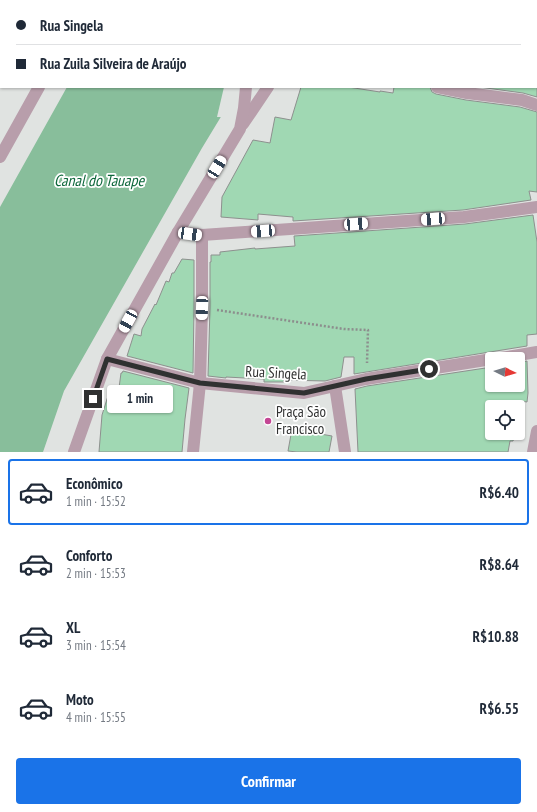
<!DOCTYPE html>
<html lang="pt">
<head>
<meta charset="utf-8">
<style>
	:root { --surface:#fff; --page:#f2f2f3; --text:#1f2937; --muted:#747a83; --line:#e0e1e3; --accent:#1a73e8 }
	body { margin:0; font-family:"PT Sans Narrow",sans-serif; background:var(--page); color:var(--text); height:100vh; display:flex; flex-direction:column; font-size:15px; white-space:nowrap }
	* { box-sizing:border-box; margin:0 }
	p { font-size:13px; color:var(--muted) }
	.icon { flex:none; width:22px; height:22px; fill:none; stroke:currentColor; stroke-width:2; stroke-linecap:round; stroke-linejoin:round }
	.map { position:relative; height:452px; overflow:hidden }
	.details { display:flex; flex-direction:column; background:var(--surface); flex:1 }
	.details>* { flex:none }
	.banner { position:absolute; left:0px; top:0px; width:537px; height:88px; box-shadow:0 1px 3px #0004; display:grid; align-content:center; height:88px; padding:0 16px; background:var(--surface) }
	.needle { width:26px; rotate:95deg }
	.buttons { position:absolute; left:485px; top:352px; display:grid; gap:8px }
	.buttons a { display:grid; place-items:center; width:40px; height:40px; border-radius:4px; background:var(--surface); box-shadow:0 1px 3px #0004; font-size:20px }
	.end { position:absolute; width:18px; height:18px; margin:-9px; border:5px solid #303131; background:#fff; box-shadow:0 0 0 2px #fff }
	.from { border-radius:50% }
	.bubble { position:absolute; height:28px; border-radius:4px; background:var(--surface); box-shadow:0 1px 3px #0004; font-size:13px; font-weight:700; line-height:28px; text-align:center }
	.car { position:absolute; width:12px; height:24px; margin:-12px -6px; border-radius:5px; box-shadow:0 0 3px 1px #0007; background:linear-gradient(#fff 24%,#345 0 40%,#fff 0 76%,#345 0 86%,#fff 0) }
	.banner b { display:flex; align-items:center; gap:14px; height:38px; font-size:15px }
	.banner b+b { border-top:1px solid var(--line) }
	.banner i { width:10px; height:10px; background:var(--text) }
	ul { padding:7px 0 0; list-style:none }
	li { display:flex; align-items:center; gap:12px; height:66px; margin:0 8px 6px; padding:0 8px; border:2px solid transparent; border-radius:4px }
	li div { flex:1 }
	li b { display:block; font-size:15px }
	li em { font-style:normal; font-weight:700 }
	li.current { border-color:var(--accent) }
	li>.icon { width:36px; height:36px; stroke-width:1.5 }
	.cta { display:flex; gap:8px; margin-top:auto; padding:8px 16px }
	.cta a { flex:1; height:46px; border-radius:4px; background:var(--accent); color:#fff; font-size:16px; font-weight:700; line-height:46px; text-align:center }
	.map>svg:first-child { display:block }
	.water { fill:#88be9b }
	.pier { fill:#e0e3e1 }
	.building { fill:#a0d8b3; stroke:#8d908e }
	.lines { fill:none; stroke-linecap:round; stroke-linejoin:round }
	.path { stroke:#8c8e8d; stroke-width:2.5; stroke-dasharray:2 2; stroke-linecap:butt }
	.minor { stroke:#b89eab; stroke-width:12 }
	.route { stroke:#303131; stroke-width:5 }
	.poi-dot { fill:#c44694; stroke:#fff; stroke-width:1.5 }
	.labels { text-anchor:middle; stroke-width:3.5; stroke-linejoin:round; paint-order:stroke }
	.street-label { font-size:15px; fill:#303131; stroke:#fff }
	.poi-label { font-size:15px; fill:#303131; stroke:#fff; text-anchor:start }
	.water-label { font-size:16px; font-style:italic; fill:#0e683c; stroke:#fff }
</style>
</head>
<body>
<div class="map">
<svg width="537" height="452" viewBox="0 0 537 452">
	<rect width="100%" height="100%" fill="#e0e3e1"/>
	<!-- water -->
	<g class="water">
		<polygon points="118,0 310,0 309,1 117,1"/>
		<polygon points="67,87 239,87 202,148 64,391 43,452 0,452 0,207"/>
	</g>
	<!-- pier -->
	<polygon class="pier" points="224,87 241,87 223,117 217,117"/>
	<!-- building -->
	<g class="building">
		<polygon points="301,87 348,87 380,92 380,91 393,93 394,87 430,87 432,92 436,94 466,100 520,107 537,112 537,192 529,191 531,200 463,210 293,221 293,217 258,214 258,220 221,217 222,197 253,140 270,143 275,117 291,120"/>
		<polygon points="479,87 537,87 537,97 523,93"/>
		<polygon points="533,215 537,242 537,334 527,335 527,346 354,374 354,357 344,357 341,377 325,381 284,380 284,382 264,382 264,379 226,377 226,378 208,376 210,308 210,262 211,262 211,255 220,255 220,252 255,248 255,249 295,246 294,236 465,224"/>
		<polygon points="182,259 194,260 194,308 193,373 127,356 134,334 141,336 142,329 155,304 156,305 166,281 169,282 172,273 174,273"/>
		<polygon points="527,361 528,393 527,402 520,401 518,423 518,407 492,407 492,433 515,433 513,441 510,441 508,452 358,452 355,389 367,386 492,367 492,385 518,385 518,363"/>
		<polygon points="123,371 189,388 185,419 182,452 99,452 102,415 108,396 112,397 114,387 119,388 121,373 122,373"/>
		<polygon points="292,429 332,436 329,452 297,452 288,451"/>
	</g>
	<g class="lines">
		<!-- path -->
		<polyline class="path" points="217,310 344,329 368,330 367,363"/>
		<!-- minor -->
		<g class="minor">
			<polyline points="87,1 88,0"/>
			<polyline points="248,1 248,0"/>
			<polyline points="334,1 335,0"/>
			<polyline points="390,1 390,0"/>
			<polyline points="499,1 499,0"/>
			<polyline points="0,74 1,74"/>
			<polyline points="437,87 467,93 522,100 537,105"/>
			<polyline points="243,124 268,87"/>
			<polyline points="0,157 39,87"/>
			<polyline points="178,232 202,235 464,217 537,207"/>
			<polyline points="107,359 200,383 304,393 366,379 492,359"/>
			<polyline points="495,359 537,352"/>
			<polyline points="335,386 345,452"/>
			<polyline points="74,452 107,359 178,232 240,129 244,108 246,87"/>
			<polyline points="193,452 200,383 202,308 202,235"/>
			<polyline points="533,452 537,431"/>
		</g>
	</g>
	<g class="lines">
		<!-- route -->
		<polyline class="route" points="93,399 107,359 200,383 304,393 366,379 429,369"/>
	</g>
	<!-- markers -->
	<circle class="poi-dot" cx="268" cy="421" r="4"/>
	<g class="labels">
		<!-- street labels -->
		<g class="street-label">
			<text transform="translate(276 373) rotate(3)" y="5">Rua Singela</text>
		</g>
		<!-- poi labels -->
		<g class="poi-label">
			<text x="276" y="417">Praça São<tspan x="276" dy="17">Francisco</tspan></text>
		</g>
		<!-- water labels -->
		<g class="water-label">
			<text x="99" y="186">Canal do Tauape</text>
		</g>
	</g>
</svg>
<div class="buttons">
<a><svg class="needle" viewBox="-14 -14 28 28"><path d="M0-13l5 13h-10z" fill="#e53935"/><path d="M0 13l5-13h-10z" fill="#747a83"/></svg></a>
<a><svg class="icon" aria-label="locate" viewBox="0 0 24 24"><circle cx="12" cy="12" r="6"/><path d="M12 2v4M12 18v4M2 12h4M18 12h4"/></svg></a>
</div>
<i class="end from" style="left:429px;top:369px"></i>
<i class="end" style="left:93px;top:399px"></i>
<div class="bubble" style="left:107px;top:385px;width:66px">1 min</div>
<i class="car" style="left:217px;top:167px;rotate:31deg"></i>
<i class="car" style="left:433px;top:219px;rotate:266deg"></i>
<i class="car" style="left:356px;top:224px;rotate:86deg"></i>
<i class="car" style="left:263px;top:231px;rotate:266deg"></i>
<i class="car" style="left:190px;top:234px;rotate:98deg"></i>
<i class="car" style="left:202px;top:308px;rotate:182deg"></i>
<i class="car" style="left:128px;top:321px;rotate:209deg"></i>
<div class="banner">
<b><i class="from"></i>Rua Singela</b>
<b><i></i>Rua Zuila Silveira de Araújo</b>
</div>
</div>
<section class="details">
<ul>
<li class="current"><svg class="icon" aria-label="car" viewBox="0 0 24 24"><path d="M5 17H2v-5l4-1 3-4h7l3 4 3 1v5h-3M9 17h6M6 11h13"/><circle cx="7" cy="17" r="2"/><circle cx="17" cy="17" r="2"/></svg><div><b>Econômico</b><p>1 min · 15:52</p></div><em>R$6.40</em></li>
<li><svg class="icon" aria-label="car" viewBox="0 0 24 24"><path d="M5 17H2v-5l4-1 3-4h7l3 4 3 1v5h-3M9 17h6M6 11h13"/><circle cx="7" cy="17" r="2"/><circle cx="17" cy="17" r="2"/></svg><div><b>Conforto</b><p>2 min · 15:53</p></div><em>R$8.64</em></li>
<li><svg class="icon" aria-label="car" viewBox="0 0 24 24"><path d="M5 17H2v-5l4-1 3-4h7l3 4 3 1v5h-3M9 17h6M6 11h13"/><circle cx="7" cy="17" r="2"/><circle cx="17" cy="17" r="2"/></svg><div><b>XL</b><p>3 min · 15:54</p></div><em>R$10.88</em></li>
<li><svg class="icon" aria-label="car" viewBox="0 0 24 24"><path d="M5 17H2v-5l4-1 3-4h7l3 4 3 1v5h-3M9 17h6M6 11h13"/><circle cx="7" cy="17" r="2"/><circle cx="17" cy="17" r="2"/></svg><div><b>Moto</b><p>4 min · 15:55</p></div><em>R$6.55</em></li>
</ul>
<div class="cta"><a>Confirmar</a></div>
</section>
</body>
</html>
